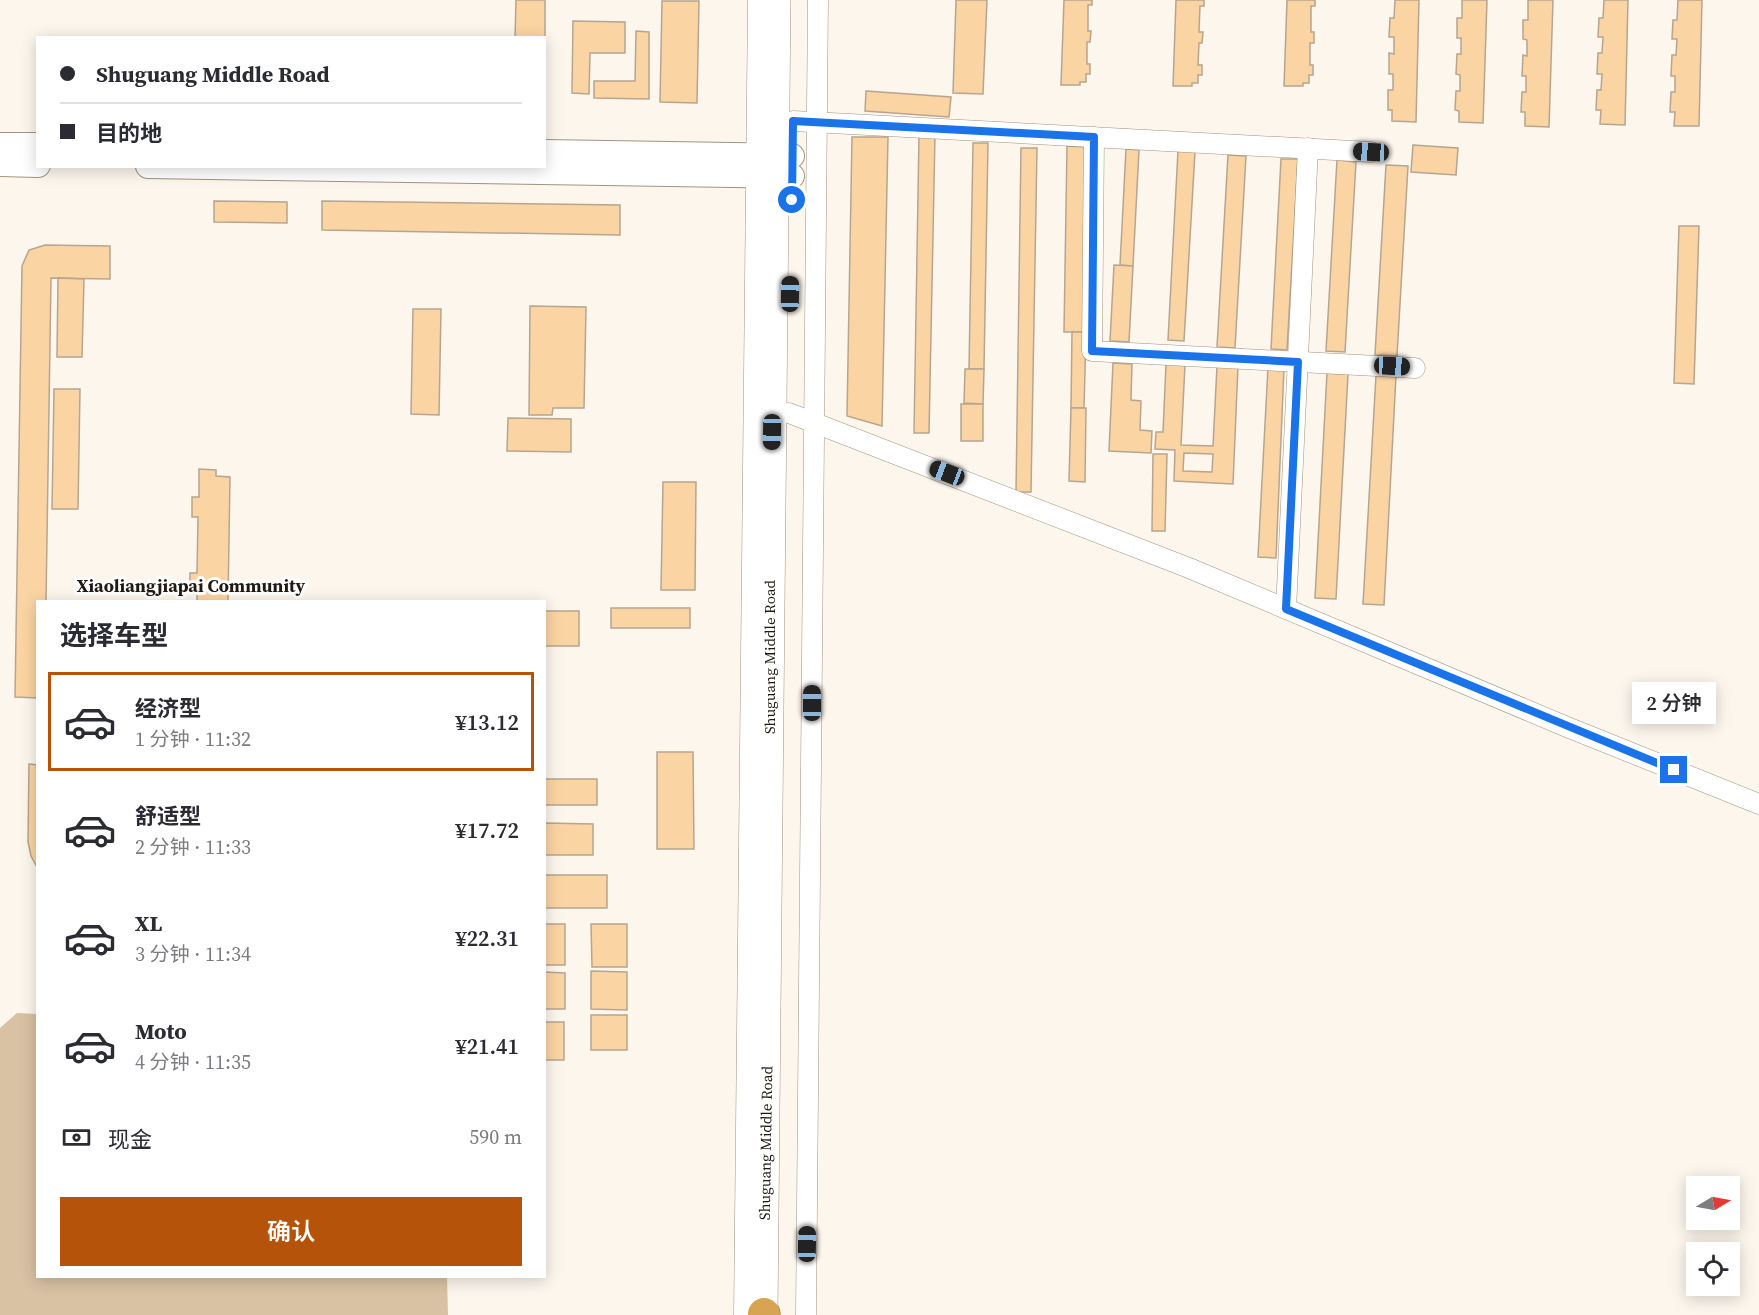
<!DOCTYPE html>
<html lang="zh">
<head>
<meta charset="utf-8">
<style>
	:root { --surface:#fff; --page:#f2f2f3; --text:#2b2b33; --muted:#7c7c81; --line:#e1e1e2; --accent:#b45309 }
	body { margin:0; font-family:"Source Serif 4","Noto Sans SC",serif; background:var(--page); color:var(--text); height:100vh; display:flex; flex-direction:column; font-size:22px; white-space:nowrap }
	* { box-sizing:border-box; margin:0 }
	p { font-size:20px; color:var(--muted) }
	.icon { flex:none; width:33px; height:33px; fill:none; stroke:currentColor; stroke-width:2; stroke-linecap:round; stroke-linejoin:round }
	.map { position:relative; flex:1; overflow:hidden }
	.drawer { position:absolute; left:36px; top:600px; width:510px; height:678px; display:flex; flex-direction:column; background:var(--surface); border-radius:0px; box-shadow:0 3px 15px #0003 }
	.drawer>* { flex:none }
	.hud { position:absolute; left:36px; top:36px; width:510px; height:132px; border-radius:0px; box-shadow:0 3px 15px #0003; display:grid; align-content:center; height:132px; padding:0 24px; background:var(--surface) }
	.needle { width:39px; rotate:80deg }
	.buttons { position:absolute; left:1686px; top:1176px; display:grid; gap:12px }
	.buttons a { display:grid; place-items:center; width:54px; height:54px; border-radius:0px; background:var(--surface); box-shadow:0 3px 15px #0003; font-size:30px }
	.end { position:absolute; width:27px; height:27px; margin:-14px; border:8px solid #1a73e8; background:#fff; box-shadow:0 0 0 3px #fff }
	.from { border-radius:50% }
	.bubble { position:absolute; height:42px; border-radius:0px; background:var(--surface); box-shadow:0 3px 15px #0003; font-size:20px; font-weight:600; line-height:42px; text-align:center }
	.car { position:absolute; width:18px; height:36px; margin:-18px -9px; border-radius:8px; box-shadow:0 0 4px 2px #0007; background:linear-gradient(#222 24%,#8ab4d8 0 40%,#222 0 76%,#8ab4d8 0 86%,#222 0) }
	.hud b { display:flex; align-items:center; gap:21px; height:57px; font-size:22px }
	.hud b+b { border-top:2px solid var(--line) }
	.hud i { width:15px; height:15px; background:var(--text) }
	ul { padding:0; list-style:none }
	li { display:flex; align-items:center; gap:18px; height:99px; margin:0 12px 9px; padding:0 12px; border:3px solid transparent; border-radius:0px }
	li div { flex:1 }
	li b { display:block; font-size:22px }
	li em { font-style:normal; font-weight:600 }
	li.selected { border-color:var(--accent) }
	li>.icon { width:54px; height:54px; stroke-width:1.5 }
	h2 { padding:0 24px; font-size:27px; line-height:72px }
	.pay { display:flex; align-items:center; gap:15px; height:66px; padding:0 24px; font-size:22px }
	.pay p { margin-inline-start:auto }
	.cta { display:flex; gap:12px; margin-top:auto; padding:12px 24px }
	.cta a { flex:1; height:69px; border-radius:0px; background:var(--accent); color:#fff; font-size:24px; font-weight:600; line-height:69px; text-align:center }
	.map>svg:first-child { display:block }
	.green { fill:#d9c1a3 }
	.building { fill:#fbd4a3; stroke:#b7a590; stroke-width:1.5; fill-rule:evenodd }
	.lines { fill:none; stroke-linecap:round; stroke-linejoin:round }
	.minor-casing { stroke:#a5937e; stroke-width:21 }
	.tertiary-casing { stroke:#a5937e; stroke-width:26 }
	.secondary-casing { stroke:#a5937e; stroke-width:28 }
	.trunk-casing { stroke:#926521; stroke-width:33 }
	.minor { stroke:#fff; stroke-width:20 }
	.tertiary { stroke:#fff; stroke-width:24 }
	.secondary { stroke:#fff; stroke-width:27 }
	.trunk { stroke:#d8a454; stroke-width:32 }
	.route { stroke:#1a73e8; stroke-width:8 }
	.labels { text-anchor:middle; stroke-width:6; stroke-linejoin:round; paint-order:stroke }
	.street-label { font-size:15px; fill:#211a12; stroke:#fff }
	.quarter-label { font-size:18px; font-weight:bold; fill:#211a12; stroke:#fff }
</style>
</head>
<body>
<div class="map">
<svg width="1759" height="1315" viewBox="0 0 1759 1315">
	<rect width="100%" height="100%" fill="#fdf6ed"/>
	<!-- green -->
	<polygon class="green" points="17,1013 37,1014 38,1276 447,1277 448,1315 0,1315 0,1028"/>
	<!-- building -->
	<g class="building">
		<polygon points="516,0 545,0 545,72 544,38 515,38"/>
		<polygon points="956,0 987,0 983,94 953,93"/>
		<polygon points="1064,0 1092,0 1092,5 1088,5 1088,31 1091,31 1090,42 1087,42 1087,64 1090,64 1090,74 1086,74 1086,82 1080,82 1080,85 1061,85"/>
		<polygon points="1176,0 1204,0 1204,6 1200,6 1199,32 1203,32 1202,43 1199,43 1198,65 1202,65 1202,75 1198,75 1198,83 1192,83 1192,86 1173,86"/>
		<polygon points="1287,0 1315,0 1315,6 1311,6 1311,32 1314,32 1314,43 1310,43 1310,65 1313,65 1313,75 1309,75 1309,83 1303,83 1303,86 1284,86"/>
		<polygon points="1395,0 1419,0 1416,122 1392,121 1392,110 1388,110 1388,90 1393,90 1393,74 1389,74 1389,53 1394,54 1394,37 1389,37 1390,18 1394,18"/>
		<polygon points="1462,0 1487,0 1483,123 1459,122 1459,111 1455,110 1456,91 1460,91 1460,75 1456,74 1457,54 1461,54 1461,38 1457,38 1457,18 1462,18"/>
		<polygon points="1528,0 1553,0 1549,127 1525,126 1525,112 1521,112 1522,92 1526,92 1526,76 1522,76 1523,55 1527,56 1527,40 1523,39 1523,20 1528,20"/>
		<polygon points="1604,0 1628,0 1625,125 1600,124 1601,110 1596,110 1597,90 1601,90 1602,74 1597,74 1598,53 1602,53 1603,37 1598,37 1599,18 1603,18"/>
		<polygon points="1678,0 1702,0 1699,126 1674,126 1675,112 1670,112 1671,92 1675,92 1675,76 1671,76 1672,55 1676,55 1677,39 1672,39 1673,20 1677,20"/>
		<polygon points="662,1 699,1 697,103 660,102"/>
		<polygon points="573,21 625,22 625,53 590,53 589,94 572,93"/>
		<polygon points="636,31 649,32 649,99 594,98 594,81 635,81"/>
		<polygon points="866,91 951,97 949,117 865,111"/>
		<polygon points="919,135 935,135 929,433 914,433"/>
		<polygon points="852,137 888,137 882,426 847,416"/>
		<polygon points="973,143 988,143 984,369 969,369"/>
		<polygon points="1413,145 1458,148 1456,175 1411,172"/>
		<polygon points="1067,146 1086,147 1083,332 1064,332"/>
		<polygon points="1021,148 1037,148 1031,492 1016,492"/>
		<polygon points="1126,149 1139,150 1133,266 1120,265"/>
		<polygon points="1178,151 1195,152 1184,341 1168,340"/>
		<polygon points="1228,155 1246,156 1235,348 1217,347"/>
		<polygon points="1281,159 1298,159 1287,350 1271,349"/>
		<polygon points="1337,160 1356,162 1345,352 1326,351"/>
		<polygon points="1386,165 1408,166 1397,356 1375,355"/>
		<polygon points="214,201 287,202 287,223 214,222"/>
		<polygon points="322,201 620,205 620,235 322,230"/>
		<polygon points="1679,226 1699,226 1694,384 1674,383"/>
		<polygon points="45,245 110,246 110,279 51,278 46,602 38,602 38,698 15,697 22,266 29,250"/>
		<polygon points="1114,265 1133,266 1129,342 1110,341"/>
		<polygon points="58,278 84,279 82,357 57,357"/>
		<polygon points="530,306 586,307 584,408 553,408 552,415 529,415"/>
		<polygon points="413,309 441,309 439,415 411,414"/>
		<polygon points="1072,332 1086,332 1084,408 1071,408"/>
		<polygon points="1113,363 1132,364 1131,400 1141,401 1140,430 1152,431 1151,453 1109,451"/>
		<path d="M1166,364L1185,365L1181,445L1213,446L1217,366H1238L1233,484L1174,481L1175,450L1155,449L1156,432H1163ZM1184,453L1213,454L1212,472L1183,471Z"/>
		<polygon points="1268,367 1284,368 1276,558 1258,557"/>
		<polygon points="965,369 984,369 983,404 964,403"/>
		<polygon points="1327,373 1348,374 1336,599 1315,598"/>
		<polygon points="1376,375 1396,376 1384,605 1363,604"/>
		<polygon points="54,389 80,389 78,509 52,509"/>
		<rect x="961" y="404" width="22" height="37"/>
		<polygon points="1071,408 1086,408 1085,482 1069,481"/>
		<polygon points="508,418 571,419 571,452 507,451"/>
		<polygon points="1153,454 1167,454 1165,531 1152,531"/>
		<polygon points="199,469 216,470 216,476 230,477 228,602 197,602 197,594 190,594 190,573 197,573 198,517 192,517 192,497 199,497"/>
		<polygon points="663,482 696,482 695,590 661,590"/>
		<rect x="611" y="608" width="79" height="20"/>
		<rect x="544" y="611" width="35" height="35"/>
		<polygon points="657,752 693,752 694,849 657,849"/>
		<polygon points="29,764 38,765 38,869 31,856 28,842"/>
		<rect x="544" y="779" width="53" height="26"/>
		<polygon points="544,823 593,824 593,855 544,855"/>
		<rect x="544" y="875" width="63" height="33"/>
		<rect x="544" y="924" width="21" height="41"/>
		<polygon points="591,924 627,924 627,967 592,967"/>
		<polygon points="591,971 627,972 627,1010 591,1009"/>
		<polygon points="544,972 565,973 565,1009 544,1009"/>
		<rect x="591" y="1015" width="36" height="35"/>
		<rect x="544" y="1022" width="20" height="38"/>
	</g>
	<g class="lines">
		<defs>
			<g id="minor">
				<polyline points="793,121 1371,152"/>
				<polyline points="1094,137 1092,351 1415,368"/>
				<polyline points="789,413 1189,568 1567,727 1759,804"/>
				<polyline points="1286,609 1308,148"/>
				<polyline points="744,1315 758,0"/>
				<polyline points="806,1315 818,0"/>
			</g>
			<g id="tertiary">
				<polyline points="0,145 38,145"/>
				<polyline points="544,152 792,156"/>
				<polyline points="0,164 38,165"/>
				<polyline points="148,166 792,176"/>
			</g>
			<polyline id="secondary" points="764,1315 777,0"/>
			<polyline id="trunk" points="764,1315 764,1314"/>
		</defs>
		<!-- minor casing -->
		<use href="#minor" class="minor-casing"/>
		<!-- tertiary casing -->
		<use href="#tertiary" class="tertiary-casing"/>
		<!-- secondary casing -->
		<use href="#secondary" class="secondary-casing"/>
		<!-- trunk casing -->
		<use href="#trunk" class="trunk-casing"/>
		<!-- minor -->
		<use href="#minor" class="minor"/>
		<!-- tertiary -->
		<use href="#tertiary" class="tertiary"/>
		<!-- secondary -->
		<use href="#secondary" class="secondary"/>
		<!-- trunk -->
		<use href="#trunk" class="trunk"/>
	</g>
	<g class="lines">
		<!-- route -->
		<polyline class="route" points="792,200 793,121 1094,137 1092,351 1298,362 1286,609 1674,770"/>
	</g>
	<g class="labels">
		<!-- street labels -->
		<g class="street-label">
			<text transform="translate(770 657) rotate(-90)" y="5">Shuguang Middle Road</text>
			<text transform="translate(766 1143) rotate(-89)" y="5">Shuguang Middle Road</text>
		</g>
		<!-- quarter labels -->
		<g class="quarter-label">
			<text x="191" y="592">Xiaoliangjiapai Community</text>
		</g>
	</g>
</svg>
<div class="buttons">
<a><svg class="needle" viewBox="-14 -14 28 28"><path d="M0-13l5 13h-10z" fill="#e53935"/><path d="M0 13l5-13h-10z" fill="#7c7c81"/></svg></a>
<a><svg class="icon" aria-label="locate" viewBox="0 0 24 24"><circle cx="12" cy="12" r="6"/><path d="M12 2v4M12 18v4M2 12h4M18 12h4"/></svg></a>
</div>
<i class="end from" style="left:792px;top:200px"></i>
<i class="end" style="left:1674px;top:770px"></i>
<div class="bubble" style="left:1632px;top:682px;width:84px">2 分钟</div>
<i class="car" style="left:1371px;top:152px;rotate:273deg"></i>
<i class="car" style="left:790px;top:294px;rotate:1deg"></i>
<i class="car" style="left:1392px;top:366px;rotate:93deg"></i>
<i class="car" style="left:772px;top:432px;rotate:181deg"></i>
<i class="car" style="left:947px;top:473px;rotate:291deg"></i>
<i class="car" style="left:812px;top:703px;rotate:0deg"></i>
<i class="car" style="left:807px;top:1244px;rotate:1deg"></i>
<div class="hud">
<b><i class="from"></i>Shuguang Middle Road</b>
<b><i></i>目的地</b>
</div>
<section class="drawer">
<h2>选择车型</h2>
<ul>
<li class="selected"><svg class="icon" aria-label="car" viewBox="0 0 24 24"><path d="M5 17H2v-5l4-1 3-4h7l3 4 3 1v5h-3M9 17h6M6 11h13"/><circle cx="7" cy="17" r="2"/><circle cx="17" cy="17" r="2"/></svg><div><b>经济型</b><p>1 分钟 · 11:32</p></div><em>¥13.12</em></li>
<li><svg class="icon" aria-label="car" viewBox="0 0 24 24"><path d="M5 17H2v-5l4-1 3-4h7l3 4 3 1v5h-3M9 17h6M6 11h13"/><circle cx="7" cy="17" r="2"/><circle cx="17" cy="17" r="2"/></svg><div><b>舒适型</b><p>2 分钟 · 11:33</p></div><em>¥17.72</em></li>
<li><svg class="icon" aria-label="car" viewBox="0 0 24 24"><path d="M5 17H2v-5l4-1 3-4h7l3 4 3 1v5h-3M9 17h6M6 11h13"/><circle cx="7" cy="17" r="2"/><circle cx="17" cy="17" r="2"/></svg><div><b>XL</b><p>3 分钟 · 11:34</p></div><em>¥22.31</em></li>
<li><svg class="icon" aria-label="car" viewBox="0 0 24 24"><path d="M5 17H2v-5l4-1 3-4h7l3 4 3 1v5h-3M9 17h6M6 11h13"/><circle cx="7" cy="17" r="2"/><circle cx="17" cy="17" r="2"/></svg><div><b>Moto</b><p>4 分钟 · 11:35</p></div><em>¥21.41</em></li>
</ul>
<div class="pay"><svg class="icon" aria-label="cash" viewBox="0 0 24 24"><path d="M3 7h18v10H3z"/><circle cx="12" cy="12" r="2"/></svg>现金<p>590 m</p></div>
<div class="cta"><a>确认</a></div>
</section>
</div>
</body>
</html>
